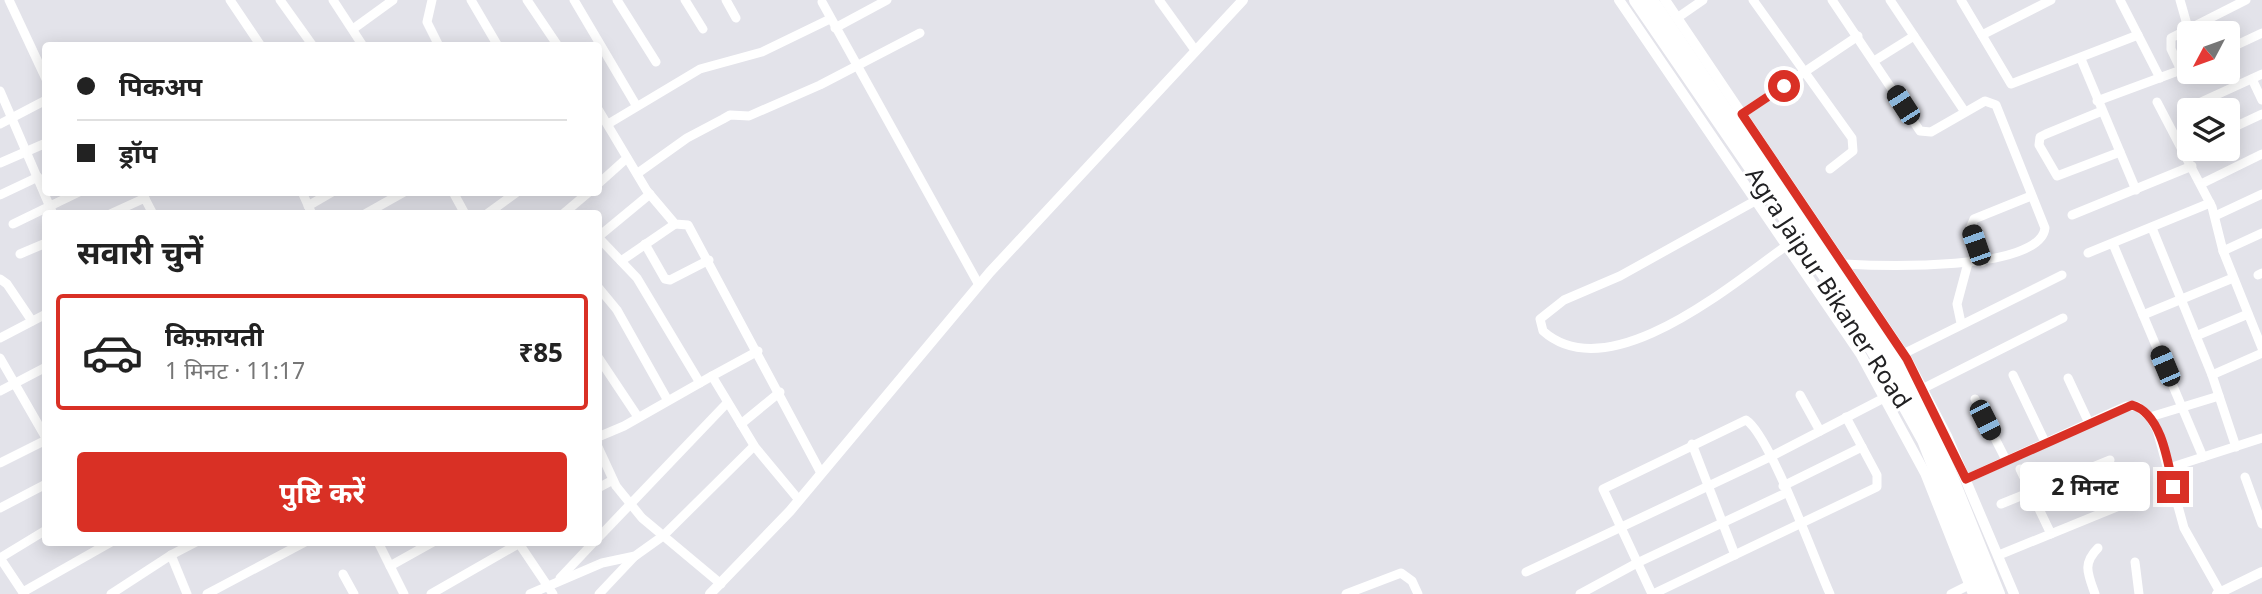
<!DOCTYPE html>
<html lang="hi">
<head>
<meta charset="utf-8">
<style>
	:root { --surface:#fff; --page:#f6f6f6; --text:#222; --muted:#767676; --line:#e0e0e0; --accent:#d93025 }
	body { margin:0; font-family:"Noto Sans","Noto Sans Devanagari",sans-serif; background:var(--page); color:var(--text); height:100vh; display:flex; flex-direction:column; font-size:26px; white-space:nowrap }
	* { box-sizing:border-box; margin:0 }
	p { font-size:23px; color:var(--muted) }
	.icon { flex:none; width:38px; height:38px; fill:none; stroke:currentColor; stroke-width:2; stroke-linecap:round; stroke-linejoin:round }
	.map { position:relative; flex:1; overflow:hidden }
	.side { position:absolute; left:42px; top:210px; width:560px; height:336px; display:flex; flex-direction:column; background:var(--surface); border-radius:7px; box-shadow:0 4px 18px #0003 }
	.side>* { flex:none }
	.hud { position:absolute; left:42px; top:42px; width:560px; height:154px; border-radius:7px; box-shadow:0 4px 18px #0003; display:grid; align-content:center; height:154px; padding:0 35px; background:var(--surface) }
	.needle { width:46px; rotate:229deg }
	.tools { position:absolute; left:2177px; top:21px; display:grid; gap:14px }
	.tools a { display:grid; place-items:center; width:63px; height:63px; border-radius:7px; background:var(--surface); box-shadow:0 4px 18px #0003; font-size:35px }
	.end { position:absolute; width:32px; height:32px; margin:-16px; border:9px solid #d93025; background:#fff; box-shadow:0 0 0 4px #fff }
	.from { border-radius:50% }
	.bubble { position:absolute; height:49px; border-radius:7px; background:var(--surface); box-shadow:0 4px 18px #0003; font-size:23px; font-weight:700; line-height:49px; text-align:center }
	.car { position:absolute; width:21px; height:42px; margin:-21px -10px; border-radius:9px; box-shadow:0 0 5px 2px #0007; background:linear-gradient(#222 24%,#8ab4d8 0 40%,#222 0 76%,#8ab4d8 0 86%,#222 0) }
	.hud b { display:flex; align-items:center; gap:24px; height:66px; font-size:26px }
	.hud b+b { border-top:2px solid var(--line) }
	.hud i { width:18px; height:18px; background:var(--text) }
	ul { padding:0; list-style:none }
	li { display:flex; align-items:center; gap:21px; height:116px; margin:0 14px 10px; padding:0 21px; border:4px solid var(--line); border-radius:7px }
	li div { flex:1 }
	li b { display:block; font-size:26px }
	li em { font-style:normal; font-weight:700 }
	li.current { border-color:var(--accent) }
	li>.icon { width:63px; height:63px; stroke-width:1.5 }
	h2 { padding:0 35px; font-size:32px; line-height:84px }
	.cta { display:flex; gap:14px; margin-top:auto; padding:14px 35px }
	.cta a { flex:1; height:80px; border-radius:7px; background:var(--accent); color:#fff; font-size:28px; font-weight:700; line-height:80px; text-align:center }
	.map>svg:first-child { display:block }
	.lines { fill:none; stroke-linecap:round; stroke-linejoin:round }
	.minor { stroke:#fff; stroke-width:9 }
	.tertiary { stroke:#fff; stroke-width:10 }
	.trunk { stroke:#fff; stroke-width:14 }
	.route { stroke:#d93025; stroke-width:9 }
	.labels { text-anchor:middle; stroke-width:6; stroke-linejoin:round; paint-order:stroke }
	.street-label { font-size:24px; fill:#212123; stroke:#fff }
</style>
</head>
<body>
<div class="map">
<svg width="2262" height="594" viewBox="0 0 2262 594">
	<rect width="100%" height="100%" fill="#e3e3ea"/>
	<g class="lines">
		<!-- minor -->
		<g class="minor">
			<polyline points="9,0 46,79"/>
			<polyline points="230,0 261,46"/>
			<polyline points="280,0 313,46"/>
			<polyline points="333,0 363,46"/>
			<polyline points="432,0 427,22 439,46"/>
			<polyline points="471,0 498,46"/>
			<polyline points="527,0 558,46"/>
			<polyline points="574,0 636,105"/>
			<polyline points="617,0 656,62"/>
			<polyline points="685,0 703,29"/>
			<polyline points="726,0 736,18"/>
			<polyline points="1159,0 1195,50"/>
			<polyline points="1753,0 1852,138 1853,151 1830,169"/>
			<path d="M1832,0L1920,131L1931,132L1985,101L1996,105L2045,228C2040,272 1877,266 1844,264"/>
			<polyline points="1890,0 1965,112"/>
			<polyline points="1961,0 2011,84 2138,35"/>
			<polyline points="2120,0 2160,78"/>
			<polyline points="2180,0 2188,28"/>
			<polyline points="822,2 979,285"/>
			<polyline points="1677,18 1703,0"/>
			<polyline points="835,28 887,0"/>
			<polyline points="353,29 393,0"/>
			<polyline points="1982,35 2051,0"/>
			<polyline points="2228,49 2262,33"/>
			<polyline points="2081,59 2136,190"/>
			<polyline points="1874,61 1914,36"/>
			<polyline points="2181,70 2171,49 2171,38 2246,0"/>
			<polyline points="2252,79 2262,100"/>
			<polyline points="0,91 53,214"/>
			<polyline points="2097,101 2189,67"/>
			<polyline points="2157,102 2212,207 2223,251 2262,348"/>
			<polyline points="2190,107 2262,74"/>
			<polyline points="598,109 647,191 675,224 688,225 821,473"/>
			<polyline points="2102,111 2046,134 2040,137 2039,145 2057,176 2120,152"/>
			<polyline points="1742,114 1858,36"/>
			<polyline points="0,124 46,100"/>
			<polyline points="608,124 700,69 762,52 830,19"/>
			<polyline points="2228,130 2262,114"/>
			<polyline points="0,163 46,143"/>
			<polyline points="638,173 687,138 723,119 730,115 749,116 820,85 920,33"/>
			<polyline points="598,184 627,158"/>
			<polyline points="2201,184 2262,154"/>
			<polyline points="302,192 312,214"/>
			<polyline points="453,192 465,214"/>
			<polyline points="142,193 153,214"/>
			<polyline points="650,194 598,237 637,278 700,383"/>
			<polyline points="0,195 38,177"/>
			<path d="M1755,201L1620,276L1564,300L1540,319L1543,331C1609,390 1732,284 1786,246"/>
			<polyline points="308,206 332,192"/>
			<polyline points="110,214 145,198"/>
			<polyline points="365,214 404,192"/>
			<polyline points="487,214 517,192"/>
			<polyline points="563,214 589,192"/>
			<polyline points="2072,215 2192,166"/>
			<polyline points="2215,216 2262,194"/>
			<polyline points="13,224 79,192"/>
			<polyline points="2152,228 2212,375 2236,447"/>
			<polyline points="645,244 665,279 670,280 709,260"/>
			<polyline points="2113,244 2203,457"/>
			<polyline points="2223,251 2262,233"/>
			<polyline points="2088,253 2210,203"/>
			<polyline points="20,254 46,243"/>
			<polyline points="621,261 675,224"/>
			<polyline points="1982,262 1970,229 1974,219 2031,196"/>
			<polyline points="2258,275 2262,273"/>
			<polyline points="0,279 7,284 32,321"/>
			<polyline points="598,287 617,310 667,399"/>
			<polyline points="2143,315 2233,278"/>
			<polyline points="1961,323 1957,304 1968,263"/>
			<polyline points="2196,336 2248,314"/>
			<polyline points="0,338 46,314"/>
			<polyline points="1903,354 2062,275"/>
			<polyline points="598,357 638,417"/>
			<polyline points="0,358 46,438"/>
			<polyline points="2013,375 2045,442"/>
			<polyline points="2212,375 2262,353"/>
			<polyline points="712,376 758,351"/>
			<polyline points="2068,378 2089,423"/>
			<polyline points="1922,389 2063,318"/>
			<polyline points="0,391 46,367"/>
			<polyline points="1800,395 1820,431"/>
			<polyline points="1975,399 2006,460"/>
			<polyline points="2150,417 2219,396"/>
			<polyline points="741,424 780,392"/>
			<polyline points="598,437 624,426 712,376 755,447 799,500"/>
			<polyline points="1692,444 1735,555"/>
			<polyline points="598,447 616,486 642,518 721,584"/>
			<polyline points="0,463 46,440"/>
			<polyline points="2169,468 2262,438"/>
			<polyline points="2020,469 2051,534"/>
			<polyline points="2245,477 2262,524"/>
			<polyline points="1966,479 2126,406 2137,406 2150,417 2157,430 2184,528 2220,592"/>
			<polyline points="1783,486 1862,447"/>
			<polyline points="598,488 613,480"/>
			<polyline points="2001,504 2110,460"/>
			<polyline points="0,508 46,484"/>
			<polyline points="598,538 727,403"/>
			<polyline points="378,542 404,594"/>
			<polyline points="518,542 553,594"/>
			<polyline points="171,555 187,594"/>
			<polyline points="1999,555 2129,502"/>
			<polyline points="0,558 46,530"/>
			<polyline points="0,558 24,594"/>
			<polyline points="2135,562 2139,594"/>
			<polyline points="390,566 433,542"/>
			<polyline points="1526,572 1770,457 1886,397"/>
			<polyline points="343,574 354,594"/>
			<polyline points="560,578 594,542"/>
			<polyline points="23,592 111,542"/>
			<polyline points="111,594 171,555 196,542"/>
			<polyline points="207,594 305,542"/>
			<polyline points="431,594 518,544"/>
			<polyline points="530,594 602,563 635,556 663,536 754,446"/>
			<polyline points="599,594 634,557"/>
			<polyline points="1346,594 1401,573 1412,581 1418,594"/>
			<polyline points="1580,594 1637,563 1786,493"/>
			<path d="M1652,594L1603,489L1746,420C1770,435 1815,561 1830,594"/>
			<polyline points="1653,594 1877,487 1877,475 1846,417"/>
			<polyline points="1951,594 1969,585"/>
			<path d="M2095,594C2088,574 2082,564 2098,548"/>
		</g>
		<!-- tertiary -->
		<g class="tertiary">
			<polyline points="1619,0 1861,355 1925,473 1973,594"/>
			<polyline points="1665,0 1907,359 1947,436 2014,594"/>
			<polyline points="710,594 790,511 990,272 1243,0"/>
			<polyline points="2217,594 2262,572"/>
		</g>
		<!-- trunk -->
		<g class="trunk">
			<polyline points="1636,0 1844,303 1884,368 1924,440 1984,594"/>
			<polyline points="1651,0 1895,362 1935,437 1998,594"/>
		</g>
	</g>
	<g class="lines">
		<!-- route -->
		<path class="route" d="M1784,86L1742,114L1907,359L1966,479L2132,405C2161,413 2168,461 2173,487"/>
	</g>
	<g class="labels">
		<!-- street labels -->
		<g class="street-label">
			<text transform="translate(1828 288) rotate(57)" y="8">Agra Jaipur Bikaner Road</text>
		</g>
	</g>
</svg>
<div class="tools">
<a><svg class="needle" viewBox="-14 -14 28 28"><path d="M0-13l5 13h-10z" fill="#e53935"/><path d="M0 13l5-13h-10z" fill="#767676"/></svg></a>
<a><svg class="icon" aria-label="layers" viewBox="0 0 24 24"><path d="M12 4l9 5-9 5-9-5zM3 14l9 5 9-5"/></svg></a>
</div>
<i class="end from" style="left:1784px;top:86px"></i>
<i class="end" style="left:2173px;top:487px"></i>
<div class="bubble" style="left:2020px;top:462px;width:130px">2 मिनट</div>
<i class="car" style="left:1903px;top:105px;rotate:327deg"></i>
<i class="car" style="left:1976px;top:245px;rotate:341deg"></i>
<i class="car" style="left:2165px;top:366px;rotate:337deg"></i>
<i class="car" style="left:1985px;top:420px;rotate:153deg"></i>
<div class="hud">
<b><i class="from"></i>पिकअप</b>
<b><i></i>ड्रॉप</b>
</div>
<section class="side">
<h2>सवारी चुनें</h2>
<ul>
<li class="current"><svg class="icon" aria-label="car" viewBox="0 0 24 24"><path d="M5 17H2v-5l4-1 3-4h7l3 4 3 1v5h-3M9 17h6M6 11h13"/><circle cx="7" cy="17" r="2"/><circle cx="17" cy="17" r="2"/></svg><div><b>किफ़ायती</b><p>1 मिनट · 11:17</p></div><em>₹85</em></li>
</ul>
<div class="cta"><a>पुष्टि करें</a></div>
</section>
</div>
</body>
</html>
